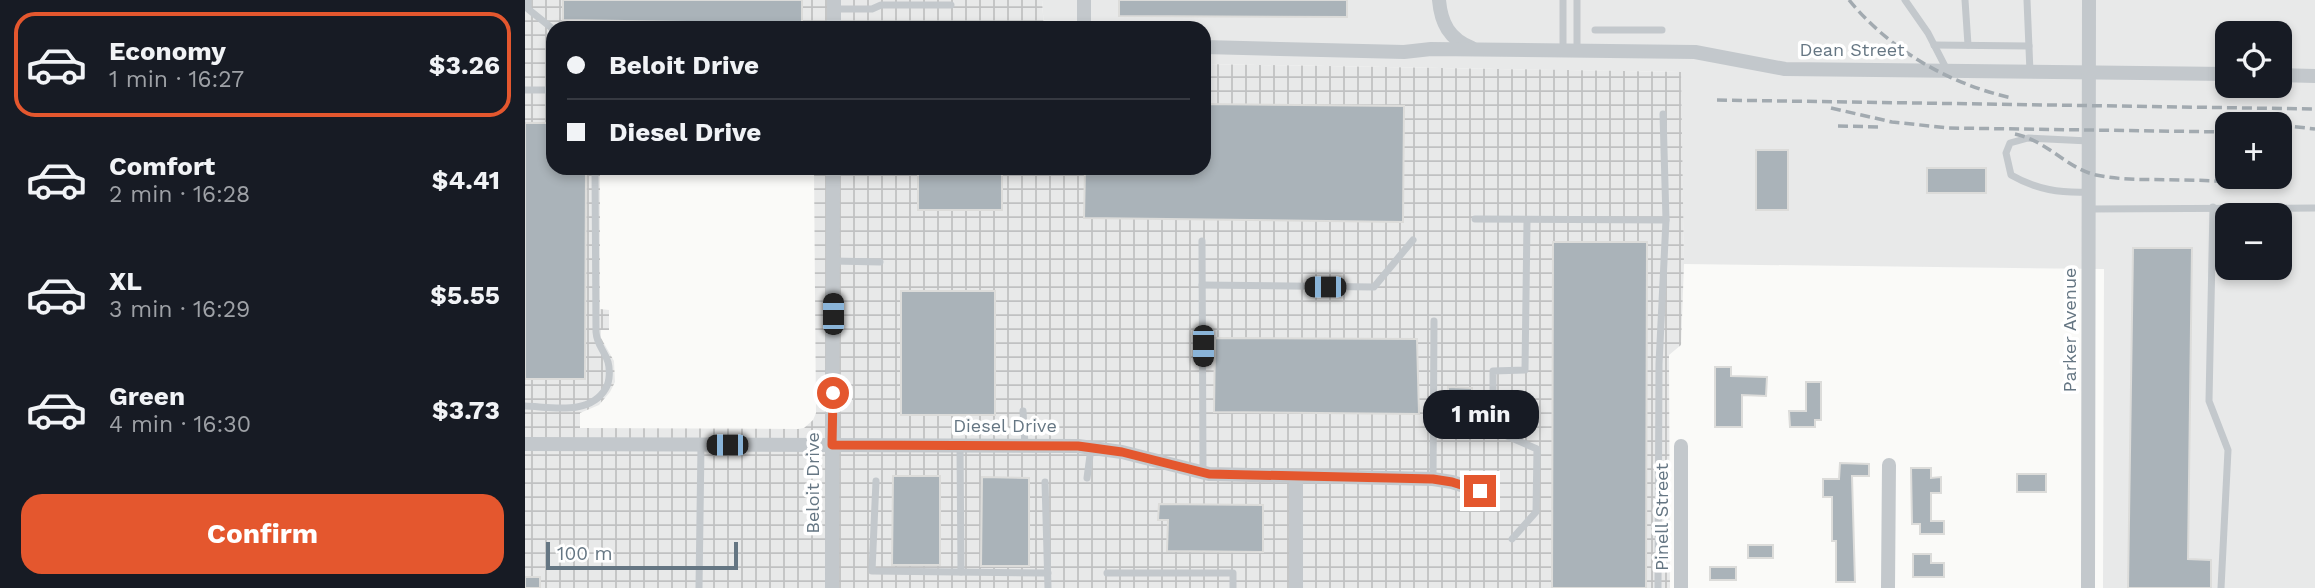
<!DOCTYPE html>
<html lang="en">
<head>
<meta charset="utf-8">
<style>
	:root { --surface:#171b24; --page:#242831; --text:#f1f3f6; --muted:#9ea1a6; --line:#363941; --accent:#e4572e }
	body { margin:0; font-family:"Work Sans",sans-serif; background:var(--page); color:var(--text); height:100vh; display:flex; flex-direction:column; font-size:26px; white-space:nowrap }
	* { box-sizing:border-box; margin:0 }
	p { font-size:23px; color:var(--muted) }
	.icon { flex:none; width:38px; height:38px; fill:none; stroke:currentColor; stroke-width:2; stroke-linecap:round; stroke-linejoin:round }
	.map { position:relative; flex:1; overflow:hidden }
	.side { display:flex; flex-direction:column; background:var(--surface); width:525px }
	.side>* { flex:none }
	.hud { position:absolute; left:21px; top:21px; width:665px; height:154px; border-radius:21px; box-shadow:0 4px 10px #0003; display:grid; align-content:center; height:154px; padding:0 21px; background:var(--surface) }
	.buttons { position:absolute; left:1690px; top:21px; display:grid; gap:14px }
	.buttons a { display:grid; place-items:center; width:77px; height:77px; border-radius:14px; background:var(--surface); box-shadow:0 4px 10px #0003; font-size:35px }
	.scale { position:absolute; left:21px; bottom:18px; width:192px; box-sizing:border-box; padding-left:7px; border:4px solid #657683; border-top:0; font-size:19px; line-height:24px; white-space:nowrap; color:#657683; -webkit-text-stroke:5px #fff; paint-order:stroke }
	.end { position:absolute; width:32px; height:32px; margin:-16px; border:9px solid #e4572e; background:#fff; box-shadow:0 0 0 4px #fff }
	.from { border-radius:50% }
	.bubble { position:absolute; height:49px; border-radius:21px; background:var(--surface); box-shadow:0 4px 10px #0003; font-size:23px; font-weight:700; line-height:49px; text-align:center }
	.car { position:absolute; width:21px; height:42px; margin:-21px -10px; border-radius:9px; box-shadow:0 0 5px 2px #0007; background:linear-gradient(#222 24%,#8ab4d8 0 40%,#222 0 76%,#8ab4d8 0 86%,#222 0) }
	.hud b { display:flex; align-items:center; gap:24px; height:66px; font-size:26px }
	.hud b+b { border-top:2px solid var(--line) }
	.hud i { width:18px; height:18px; background:var(--text) }
	ul { padding:12px 0 0; list-style:none }
	li { display:flex; align-items:center; gap:21px; height:105px; margin:0 14px 10px; padding:0 7px; border:4px solid transparent; border-radius:21px }
	li div { flex:1 }
	li b { display:block; font-size:26px }
	li em { font-style:normal; font-weight:700 }
	li.selected { border-color:var(--accent) }
	li>.icon { width:63px; height:63px; stroke-width:1.5 }
	.cta { display:flex; gap:14px; margin-top:auto; padding:14px 21px }
	.cta a { flex:1; height:80px; border-radius:21px; background:var(--accent); color:#fff; font-size:28px; font-weight:700; line-height:80px; text-align:center }
	main { display:flex; flex:1; min-height:0 }
	.map>svg:first-child { display:block }
	.built { fill:#e8e9e9; fill-rule:evenodd }
	.industrial { fill:url(#industrial-grid) }
	.building { fill:#aab3b9; stroke:#dcdcda; stroke-width:2 }
	.lines { fill:none; stroke-linecap:round; stroke-linejoin:round }
	.lane { stroke:#c3c8cc; stroke-width:7 }
	.street { stroke:#c3c8cc; stroke-width:14 }
	.rail { stroke:#a2aab0; stroke-width:3.5; stroke-dasharray:10 5; stroke-linecap:butt }
	.route { stroke:#e4572e; stroke-width:9 }
	.labels { text-anchor:middle; stroke-width:7; stroke-linejoin:round; paint-order:stroke }
	.street-label { font-size:18px; fill:#657683; stroke:#fff }
</style>
</head>
<body>
<main>
<section class="side">
<ul>
<li class="selected"><svg class="icon" aria-label="car" viewBox="0 0 24 24"><path d="M5 17H2v-5l4-1 3-4h7l3 4 3 1v5h-3M9 17h6M6 11h13"/><circle cx="7" cy="17" r="2"/><circle cx="17" cy="17" r="2"/></svg><div><b>Economy</b><p>1 min · 16:27</p></div><em>$3.26</em></li>
<li><svg class="icon" aria-label="car" viewBox="0 0 24 24"><path d="M5 17H2v-5l4-1 3-4h7l3 4 3 1v5h-3M9 17h6M6 11h13"/><circle cx="7" cy="17" r="2"/><circle cx="17" cy="17" r="2"/></svg><div><b>Comfort</b><p>2 min · 16:28</p></div><em>$4.41</em></li>
<li><svg class="icon" aria-label="car" viewBox="0 0 24 24"><path d="M5 17H2v-5l4-1 3-4h7l3 4 3 1v5h-3M9 17h6M6 11h13"/><circle cx="7" cy="17" r="2"/><circle cx="17" cy="17" r="2"/></svg><div><b>XL</b><p>3 min · 16:29</p></div><em>$5.55</em></li>
<li><svg class="icon" aria-label="car" viewBox="0 0 24 24"><path d="M5 17H2v-5l4-1 3-4h7l3 4 3 1v5h-3M9 17h6M6 11h13"/><circle cx="7" cy="17" r="2"/><circle cx="17" cy="17" r="2"/></svg><div><b>Green</b><p>4 min · 16:30</p></div><em>$3.73</em></li>
</ul>
<div class="cta"><a>Confirm</a></div>
</section>
<div class="map">
<svg width="1790" height="588" viewBox="0 0 1790 588">
	<defs>
		<pattern id="industrial-grid" width="8" height="8" patternUnits="userSpaceOnUse" patternTransform="scale(1.75)"><rect width="8" height="8" fill="#e8e9e9"/><path d="M0 4h8M4 0v8" fill="none" stroke="#c0c1c2"/></pattern>
	</defs>
	<rect width="100%" height="100%" fill="#fafaf8"/>
	<!-- built -->
	<path class="built" d="M517,0H1790V588H1578L1579,269L1159,264L1155,72L679,64V28H519ZM1703,33H1755V86H1703ZM1703,124H1755V177H1703ZM1703,215H1755V268H1703Z"/>
	<!-- industrial -->
	<polygon class="industrial" points="0,0 517,0 519,28 28,28 28,168 75,168 75,309 84,310 84,330 76,330 76,338 89,361 90,382 85,392 74,405 55,413 55,428 273,429 279,428 288,420 291,413 289,168 679,168 679,64 1156,72 1159,264 1156,345 1144,355 1145,588 0,588"/>
	<!-- building -->
	<g class="building">
		<polygon points="38,0 277,0 277,24 38,20"/>
		<polygon points="594,0 822,0 822,17 594,16"/>
		<polygon points="679,104 879,106 878,222 559,218 560,168 679,168"/>
		<polygon points="0,123 28,123 28,168 61,168 60,379 0,379"/>
		<rect x="1231" y="150" width="32" height="60"/>
		<rect x="393" y="168" width="84" height="42"/>
		<rect x="1402" y="168" width="59" height="25"/>
		<polygon points="1028,242 1122,242 1121,588 1027,588"/>
		<polygon points="1608,248 1667,248 1663,559 1686,560 1686,588 1603,588"/>
		<rect x="376" y="291" width="94" height="124"/>
		<polygon points="690,338 892,339 894,414 689,412"/>
		<polygon points="1190,367 1206,367 1206,376 1242,377 1241,396 1217,395 1217,427 1190,427"/>
		<polygon points="1281,382 1296,382 1296,420 1290,420 1290,427 1265,427 1264,411 1281,411"/>
		<polygon points="923,387 947,388 947,405 923,405"/>
		<polygon points="1315,463 1344,464 1344,476 1327,476 1330,582 1311,582 1311,541 1307,541 1307,497 1298,497 1298,479 1314,479"/>
		<polygon points="1386,468 1406,468 1406,478 1416,477 1416,493 1406,493 1406,521 1419,521 1419,534 1395,534 1395,524 1387,524"/>
		<rect x="1492" y="474" width="29" height="18"/>
		<polygon points="368,476 415,476 415,565 367,565"/>
		<polygon points="457,477 504,478 504,566 456,566"/>
		<polygon points="634,504 738,505 738,552 642,551 643,520 633,520"/>
		<rect x="1223" y="545" width="25" height="13"/>
		<polygon points="1388,554 1406,554 1406,563 1419,563 1419,577 1388,577"/>
		<rect x="1185" y="567" width="26" height="13"/>
		<rect x="0" y="577" width="15" height="11"/>
	</g>
	<g class="lines">
		<!-- lane -->
		<g class="lane">
			<polyline points="3,0 3,9 28,29"/>
			<polyline points="1052,0 1052,50"/>
			<polyline points="1380,0 1403,33 1422,70"/>
			<polyline points="1440,0 1443,45"/>
			<polyline points="1502,0 1505,72"/>
			<polyline points="310,9 347,9 356,5 426,5"/>
			<polyline points="1070,30 1137,30"/>
			<polyline points="1409,45 1504,46"/>
			<polyline points="1038,51 1038,0"/>
			<polyline points="0,90 28,90"/>
			<path d="M1564,141L1503,138L1485,143L1481,153L1486,175C1512,190 1535,193 1564,192"/>
			<polyline points="1688,207 1684,401 1703,450 1696,588"/>
			<polyline points="1564,209 1790,208"/>
			<polyline points="950,219 1141,220"/>
			<polyline points="677,241 678,473"/>
			<polyline points="308,261 355,262"/>
			<polyline points="677,285 849,287 888,240"/>
			<path d="M0,406C27,407 65,416 81,388C85,381 85,369 83,362C79,349 72,346 71,332L70,168"/>
			<polyline points="498,411 500,445"/>
			<polyline points="435,445 436,572"/>
			<polyline points="562,478 566,448"/>
			<polyline points="908,479 909,321"/>
			<polyline points="351,481 347,571 523,573"/>
			<polyline points="520,482 523,588"/>
			<polyline points="987,539 1011,512 1012,449 968,430 968,371 1000,370 1002,221"/>
			<polyline points="582,573 708,573 708,588"/>
			<polyline points="174,588 176,445"/>
			<polyline points="1133,588 1134,364 1141,220 1138,114"/>
		</g>
		<!-- street -->
		<g class="street">
			<polyline points="559,0 559,28"/>
			<path d="M914,0C916,23 924,39 947,48"/>
			<polyline points="309,28 309,0"/>
			<polyline points="679,47 879,52 906,49 1170,52 1260,69 1703,74"/>
			<polyline points="1755,75 1790,76"/>
			<polyline points="0,444 553,446 597,452 684,474 908,479 927,482 955,491"/>
			<polyline points="1156,446 1156,588"/>
			<polyline points="307,588 308,168"/>
			<polyline points="771,588 771,477"/>
			<polyline points="1363,588 1364,465"/>
			<polyline points="1563,588 1564,0"/>
		</g>
		<!-- rail -->
		<g class="rail">
			<path d="M1324,0C1365,50 1424,84 1487,98"/>
			<polyline points="1192,100 1790,109"/>
			<polyline points="1306,108 1367,122 1424,128 1703,132"/>
			<polyline points="1736,123 1748,124"/>
			<polyline points="1755,125 1790,129"/>
			<polyline points="1313,126 1358,127"/>
			<path d="M1490,134C1523,141 1541,168 1571,175C1599,181 1628,179 1657,180C1689,180 1721,183 1753,187"/>
		</g>
	</g>
	<g class="lines">
		<!-- route -->
		<polyline class="route" points="308,393 307,445 553,446 597,452 684,474 908,479 927,482 955,491"/>
	</g>
	<g class="labels">
		<!-- street labels -->
		<g class="street-label">
			<text x="1327" y="56">Dean Street</text>
			<text transform="translate(1545 330) rotate(-90)" y="6">Parker Avenue</text>
			<text x="480" y="432">Diesel Drive</text>
			<text transform="translate(288 483) rotate(-90)" y="6">Beloit Drive</text>
			<text transform="translate(1137 517) rotate(-90)" y="6">Pinell Street</text>
		</g>
	</g>
</svg>
<div class="buttons">
<a><svg class="icon" aria-label="locate" viewBox="0 0 24 24"><circle cx="12" cy="12" r="6"/><path d="M12 2v4M12 18v4M2 12h4M18 12h4"/></svg></a>
<a>+</a>
<a>−</a>
</div>
<div class="scale">100 m</div>
<i class="end from" style="left:308px;top:393px"></i>
<i class="end" style="left:955px;top:491px"></i>
<div class="bubble" style="left:898px;top:390px;width:116px">1 min</div>
<i class="car" style="left:800px;top:287px;rotate:270deg"></i>
<i class="car" style="left:308px;top:314px;rotate:0deg"></i>
<i class="car" style="left:678px;top:346px;rotate:180deg"></i>
<i class="car" style="left:202px;top:445px;rotate:270deg"></i>
<div class="hud">
<b><i class="from"></i>Beloit Drive</b>
<b><i></i>Diesel Drive</b>
</div>
</div>
</main>
</body>
</html>
